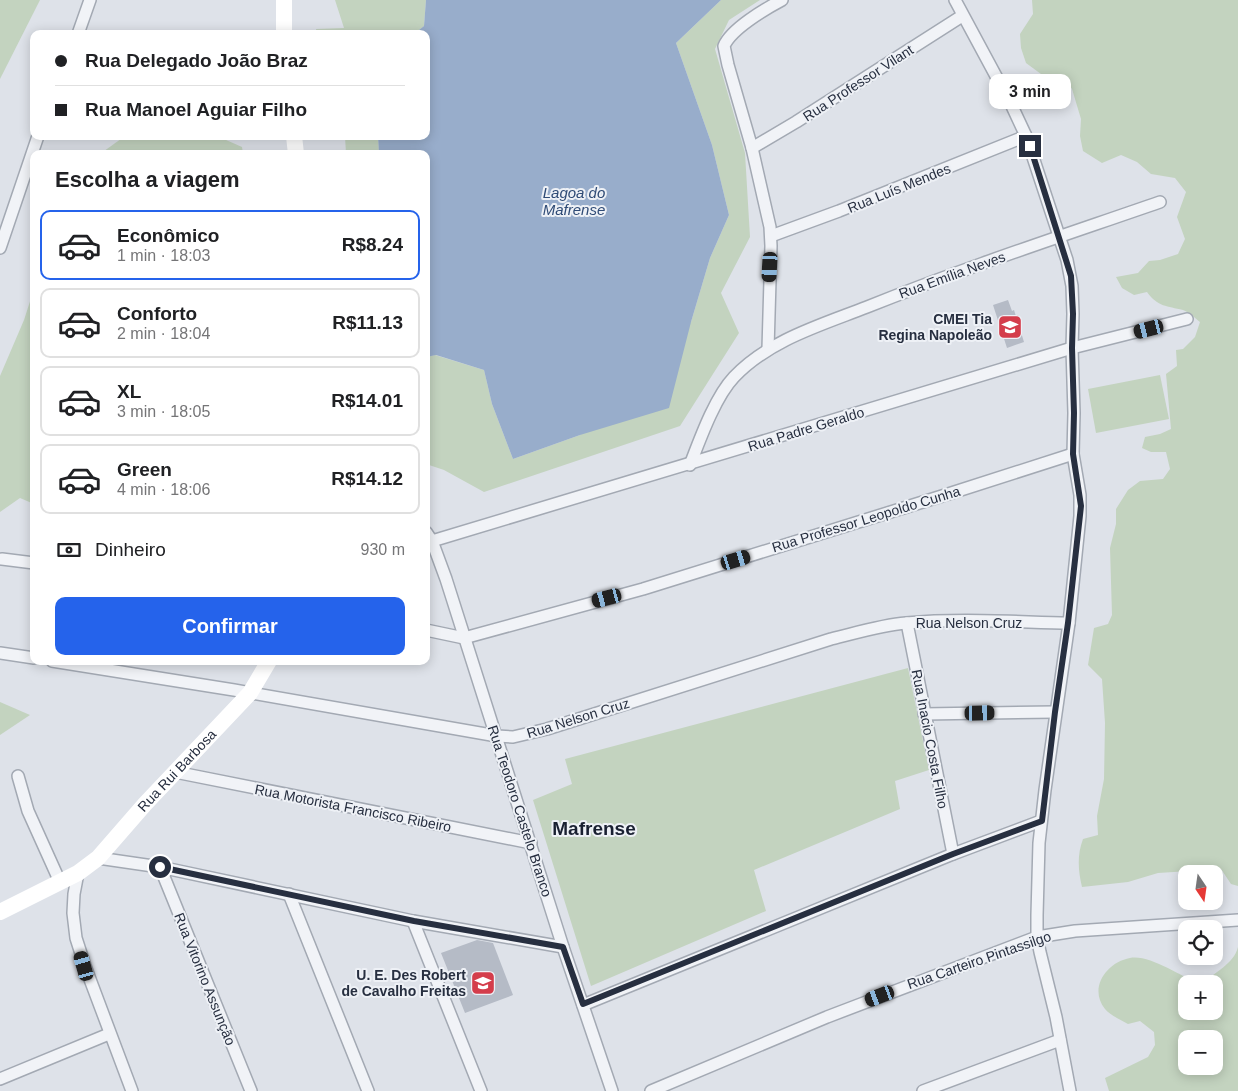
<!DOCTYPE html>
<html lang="pt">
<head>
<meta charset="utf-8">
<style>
	:root { --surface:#fff; --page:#f2f2f2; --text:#202124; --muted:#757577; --line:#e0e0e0; --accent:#2563eb }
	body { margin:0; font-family:Helvetica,sans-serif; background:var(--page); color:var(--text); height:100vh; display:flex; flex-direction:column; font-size:19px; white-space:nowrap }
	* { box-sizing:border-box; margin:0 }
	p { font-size:16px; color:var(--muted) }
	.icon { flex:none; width:28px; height:28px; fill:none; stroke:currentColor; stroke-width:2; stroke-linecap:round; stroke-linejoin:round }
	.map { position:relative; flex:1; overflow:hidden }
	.side { position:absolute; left:30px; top:150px; width:400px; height:515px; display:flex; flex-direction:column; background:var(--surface); border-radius:10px; box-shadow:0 2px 12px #0003 }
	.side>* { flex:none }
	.guide { position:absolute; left:30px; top:30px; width:400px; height:110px; border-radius:10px; box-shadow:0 2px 12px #0003; display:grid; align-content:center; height:110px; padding:0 25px; background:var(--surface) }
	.needle { width:32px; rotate:167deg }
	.tools { position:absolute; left:1178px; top:865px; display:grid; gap:10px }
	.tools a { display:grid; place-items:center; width:45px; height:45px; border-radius:10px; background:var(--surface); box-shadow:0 2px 12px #0003; font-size:25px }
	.end { position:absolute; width:22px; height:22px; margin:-11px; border:6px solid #272f40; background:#fff; box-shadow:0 0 0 2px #fff }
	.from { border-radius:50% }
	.bubble { position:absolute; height:35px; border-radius:10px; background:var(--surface); box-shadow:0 2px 12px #0003; font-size:16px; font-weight:800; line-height:35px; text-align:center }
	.car { position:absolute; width:15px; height:30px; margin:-15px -8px; border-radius:6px; box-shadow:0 0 4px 1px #0007; background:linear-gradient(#222 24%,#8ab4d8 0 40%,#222 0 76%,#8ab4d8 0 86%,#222 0) }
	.guide b { display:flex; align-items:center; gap:18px; height:48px; font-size:19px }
	.guide b+b { border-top:1px solid var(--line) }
	.guide i { width:12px; height:12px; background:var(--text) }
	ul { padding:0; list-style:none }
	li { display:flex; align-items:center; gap:15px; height:70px; margin:0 10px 8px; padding:0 15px; border:2px solid var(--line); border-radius:10px }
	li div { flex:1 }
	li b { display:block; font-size:19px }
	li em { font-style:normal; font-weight:800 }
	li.current { border-color:var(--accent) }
	li>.icon { width:45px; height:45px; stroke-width:1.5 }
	h2 { padding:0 25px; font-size:22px; line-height:60px }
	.pay { display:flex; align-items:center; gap:12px; height:55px; padding:0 25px; font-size:19px }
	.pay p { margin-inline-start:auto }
	.button { display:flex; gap:10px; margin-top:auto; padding:10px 25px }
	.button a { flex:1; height:58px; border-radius:10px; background:var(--accent); color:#fff; font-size:20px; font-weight:800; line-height:58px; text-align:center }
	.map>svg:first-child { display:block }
	.green { fill:#c3d3bf; fill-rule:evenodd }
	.water { fill:#98adcb }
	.building { fill:#b5bbc6 }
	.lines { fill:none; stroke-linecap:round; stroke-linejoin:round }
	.street-casing { stroke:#a3a9b3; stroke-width:14 }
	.street { stroke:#f1f3f7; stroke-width:11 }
	.secondary { stroke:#fff; stroke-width:16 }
	.route { stroke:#272f40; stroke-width:6 }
	.labels { text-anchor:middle; stroke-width:4; stroke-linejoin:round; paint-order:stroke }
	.street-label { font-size:14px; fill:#272f40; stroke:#eef1f6 }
	.poi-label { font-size:14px; font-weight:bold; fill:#272f40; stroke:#eef1f6; text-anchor:end }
	.water-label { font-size:15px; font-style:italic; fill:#2f4b76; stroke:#eef1f6 }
	.district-label { font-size:19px; font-weight:bold; fill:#192031; stroke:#eef1f6 }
</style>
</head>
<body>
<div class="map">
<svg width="1238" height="1091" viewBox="0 0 1238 1091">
	<rect width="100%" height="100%" fill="#dee2e9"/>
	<!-- green -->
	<g class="green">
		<polygon points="0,0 40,0 0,79"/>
		<polygon points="335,0 426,0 424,26 414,34 317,34 316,29 344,28"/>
		<polygon points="721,0 760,0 729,20 715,49 745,153 750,237 721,293 739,333 680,426 484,492 444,470 426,464 426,357 435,355 484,370 492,404 513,459 580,435 691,322 710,258 729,215 712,145 676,43"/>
		<path d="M1032,0H1238V886L1231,884L1221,869L1158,873L1128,882L1082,887C1078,870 1077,855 1083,839L1098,835L1097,816L1104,779L1105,723L1102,679L1088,665L1094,628L1108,624L1112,615L1110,548L1116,524V509L1128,490L1140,481L1163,479L1170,469L1166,452H1151L1142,448L1145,437L1160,434L1171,429L1166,374L1177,366L1176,350L1183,349L1195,337L1200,322C1195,318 1189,312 1183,310C1167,306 1158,307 1147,292L1134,295L1122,288L1116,277L1138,273L1149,261L1160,260L1178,254L1185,239L1177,217L1186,192L1175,178L1151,174L1137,162L1121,155L1102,163L1083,151L1080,136L1081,119L1072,89L1065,78L1050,86L1041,74L1026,63L1021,48L1020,34L1033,14Z"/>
		<polygon points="125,136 217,136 242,147 243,154 100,154"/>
		<polygon points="345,136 378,136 379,154 346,154"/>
		<polygon points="34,289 34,504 20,498 0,512 0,376 24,320"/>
		<polygon points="1160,375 1169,419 1096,433 1088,389"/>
		<polygon points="908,668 929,770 895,781 900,809 754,870 766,911 591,986 533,800 572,784 565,759"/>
		<polygon points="0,702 30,715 0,735"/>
		<path d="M1238,947V1091H1109L1105,1078L1148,1057L1155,1045L1154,1032L1140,1021L1128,1024C1121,1020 1110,1015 1105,1009C1088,988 1107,962 1130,958C1148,954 1182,976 1198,984H1186V1011H1214V984H1203C1214,972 1234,964 1238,947ZM1186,1039H1214V1066H1186Z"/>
	</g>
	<!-- water -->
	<polygon class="water" points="426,0 721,0 676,43 712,145 729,215 710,258 691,322 669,408 580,435 513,459 492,404 484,370 436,355 426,357 426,154 379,154 378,136 426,136 426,34 414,34 424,26"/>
	<!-- building -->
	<g class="building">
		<polygon points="1008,300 1012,311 1014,310 1024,342 1007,348 993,305"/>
		<polygon points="477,940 493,943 513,995 465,1013 441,953"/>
	</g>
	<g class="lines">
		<defs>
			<g id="street">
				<polyline points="955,0 1011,104 1026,136 1067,260 1072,286 1073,314 1072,348 1074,413 1073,454 1080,495 1080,516 1069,623 1045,790 1039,843 1037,915 1037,937 1040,952 1056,1017 1070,1091"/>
				<polyline points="78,34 90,0"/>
				<polyline points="752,148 796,122 962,16"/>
				<polyline points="771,236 839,211 1026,136"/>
				<polyline points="0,248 38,136"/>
				<path d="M768,349L771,246L770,227L752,148L728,65L724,46C731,29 765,9 782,0"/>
				<path d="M690,465C700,439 715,397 734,377C769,340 821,325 867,307C964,268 1062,236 1160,202"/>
				<polyline points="426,532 432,541 446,579 563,947 612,1091"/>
				<polyline points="426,541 432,541 1072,348 1187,319"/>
				<polyline points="2,559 34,563"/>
				<polyline points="907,623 953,854"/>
				<polyline points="426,630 464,638 643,589 942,496 1073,454"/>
				<polyline points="0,653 34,658"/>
				<path d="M52,661L234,690L497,736L513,737L547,729L831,639C856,633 881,625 906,623C960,618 1015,622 1069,623"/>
				<polyline points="924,714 1055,712"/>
				<polyline points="175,772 531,843"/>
				<polyline points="18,776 28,811 60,882"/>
				<polyline points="98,858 160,867 413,921 563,947"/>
				<polyline points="160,867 251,1091"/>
				<polyline points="78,873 74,894 73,913 76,938 85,966 132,1091"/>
				<polyline points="289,894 368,1091"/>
				<polyline points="413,921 481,1091"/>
				<polyline points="583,1005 953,854 1041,821"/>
				<polyline points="0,1079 109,1034"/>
				<polyline points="651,1091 827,1017 1037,937 1075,931 1238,920"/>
				<polyline points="923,1091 1060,1040"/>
			</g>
		</defs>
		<!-- street casing -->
		<use href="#street" class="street-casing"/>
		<!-- street -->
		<use href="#street" class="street"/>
		<!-- secondary -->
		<g class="secondary">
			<polyline points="284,0 284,34"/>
			<polyline points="294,136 296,154"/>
			<path id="s1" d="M0,912L78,873L98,858L145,804L250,693L269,661"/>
		</g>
	</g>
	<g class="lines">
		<!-- route -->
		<polyline class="route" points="160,867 414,921 563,947 583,1004 953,854 1042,821 1055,712 1068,623 1081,506 1073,454 1074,413 1072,348 1073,314 1071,276 1030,146"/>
	</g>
	<!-- icons -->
	<defs>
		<symbol id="school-square" viewBox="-11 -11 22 22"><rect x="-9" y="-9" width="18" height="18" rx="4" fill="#d43d4b" stroke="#eef1f6"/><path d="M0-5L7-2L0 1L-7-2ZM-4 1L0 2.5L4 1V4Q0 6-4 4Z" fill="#fff"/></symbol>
	</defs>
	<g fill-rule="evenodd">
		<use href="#school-square" x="996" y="313" width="28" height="28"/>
		<use href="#school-square" x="469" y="969" width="28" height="28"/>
	</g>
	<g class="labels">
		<!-- street labels -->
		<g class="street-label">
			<text transform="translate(858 83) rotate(-33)" y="5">Rua Professor Vilant</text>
			<text transform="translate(899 188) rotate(-22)" y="5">Rua Luís Mendes</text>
			<text transform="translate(952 275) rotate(-20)" y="5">Rua Emília Neves</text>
			<text transform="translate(806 429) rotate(-17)" y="5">Rua Padre Geraldo</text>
			<text transform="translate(866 519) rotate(-17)" y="5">Rua Professor Leopoldo Cunha</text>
			<text x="969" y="628">Rua Nelson Cruz</text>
			<text transform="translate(578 718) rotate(-17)" y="5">Rua Nelson Cruz</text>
			<text transform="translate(930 739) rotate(79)" y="5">Rua Inacio Costa Filho</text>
			<text dy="5" stroke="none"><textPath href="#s1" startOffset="230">Rua Rui Barbosa</textPath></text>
			<text transform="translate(353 808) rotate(11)" y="5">Rua Motorista Francisco Ribeiro</text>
			<text transform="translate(520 811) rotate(72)" y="5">Rua Teodoro Castelo Branco</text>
			<text transform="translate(979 960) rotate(-19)" y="5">Rua Carteiro Pintassilgo</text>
			<text transform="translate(205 979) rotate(68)" y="5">Rua Vitorino Assunção</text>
		</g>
		<!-- poi labels -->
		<g class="poi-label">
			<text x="992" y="324">CMEI Tia<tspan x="992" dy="16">Regina Napoleão</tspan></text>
			<text x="466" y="980">U. E. Des Robert<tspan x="466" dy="16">de Cavalho Freitas</tspan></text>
		</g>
		<!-- water labels -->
		<g class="water-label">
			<text x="574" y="198">Lagoa do<tspan x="574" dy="17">Mafrense</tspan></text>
		</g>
		<!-- district labels -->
		<g class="district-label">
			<text x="594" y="835">Mafrense</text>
		</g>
	</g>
</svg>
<div class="tools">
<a><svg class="needle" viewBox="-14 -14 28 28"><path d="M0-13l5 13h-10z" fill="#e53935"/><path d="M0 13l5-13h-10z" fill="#757577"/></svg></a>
<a><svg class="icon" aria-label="locate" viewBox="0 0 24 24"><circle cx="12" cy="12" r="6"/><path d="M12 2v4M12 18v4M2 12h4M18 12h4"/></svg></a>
<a>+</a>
<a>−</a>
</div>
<i class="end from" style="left:160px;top:867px"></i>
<i class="end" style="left:1030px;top:146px"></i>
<div class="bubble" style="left:989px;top:74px;width:82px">3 min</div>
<i class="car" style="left:770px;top:267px;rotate:183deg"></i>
<i class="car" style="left:1149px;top:329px;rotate:256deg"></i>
<i class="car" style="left:736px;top:560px;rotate:73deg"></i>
<i class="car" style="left:607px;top:598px;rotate:255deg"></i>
<i class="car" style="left:980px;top:713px;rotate:89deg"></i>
<i class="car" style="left:84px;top:966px;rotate:344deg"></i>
<i class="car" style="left:880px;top:996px;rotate:249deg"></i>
<div class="guide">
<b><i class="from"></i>Rua Delegado João Braz</b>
<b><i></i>Rua Manoel Aguiar Filho</b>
</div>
<section class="side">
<h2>Escolha a viagem</h2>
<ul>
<li class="current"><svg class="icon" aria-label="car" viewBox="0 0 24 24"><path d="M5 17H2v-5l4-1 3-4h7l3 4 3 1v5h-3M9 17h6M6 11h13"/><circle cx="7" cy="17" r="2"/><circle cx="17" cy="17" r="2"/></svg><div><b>Econômico</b><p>1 min · 18:03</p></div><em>R$8.24</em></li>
<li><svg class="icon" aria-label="car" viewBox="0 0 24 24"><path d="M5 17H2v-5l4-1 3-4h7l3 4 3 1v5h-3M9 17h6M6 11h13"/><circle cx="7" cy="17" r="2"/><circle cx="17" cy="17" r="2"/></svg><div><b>Conforto</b><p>2 min · 18:04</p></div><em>R$11.13</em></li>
<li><svg class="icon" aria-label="car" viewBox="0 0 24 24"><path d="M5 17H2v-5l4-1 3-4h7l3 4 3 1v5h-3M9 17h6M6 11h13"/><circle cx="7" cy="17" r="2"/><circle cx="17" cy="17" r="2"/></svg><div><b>XL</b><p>3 min · 18:05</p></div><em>R$14.01</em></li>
<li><svg class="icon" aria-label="car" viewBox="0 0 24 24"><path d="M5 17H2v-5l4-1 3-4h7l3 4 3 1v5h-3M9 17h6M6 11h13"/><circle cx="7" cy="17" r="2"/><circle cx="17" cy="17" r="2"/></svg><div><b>Green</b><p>4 min · 18:06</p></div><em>R$14.12</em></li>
</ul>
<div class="pay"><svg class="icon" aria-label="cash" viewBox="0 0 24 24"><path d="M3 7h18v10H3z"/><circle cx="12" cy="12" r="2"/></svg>Dinheiro<p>930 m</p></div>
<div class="button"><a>Confirmar</a></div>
</section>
</div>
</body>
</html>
